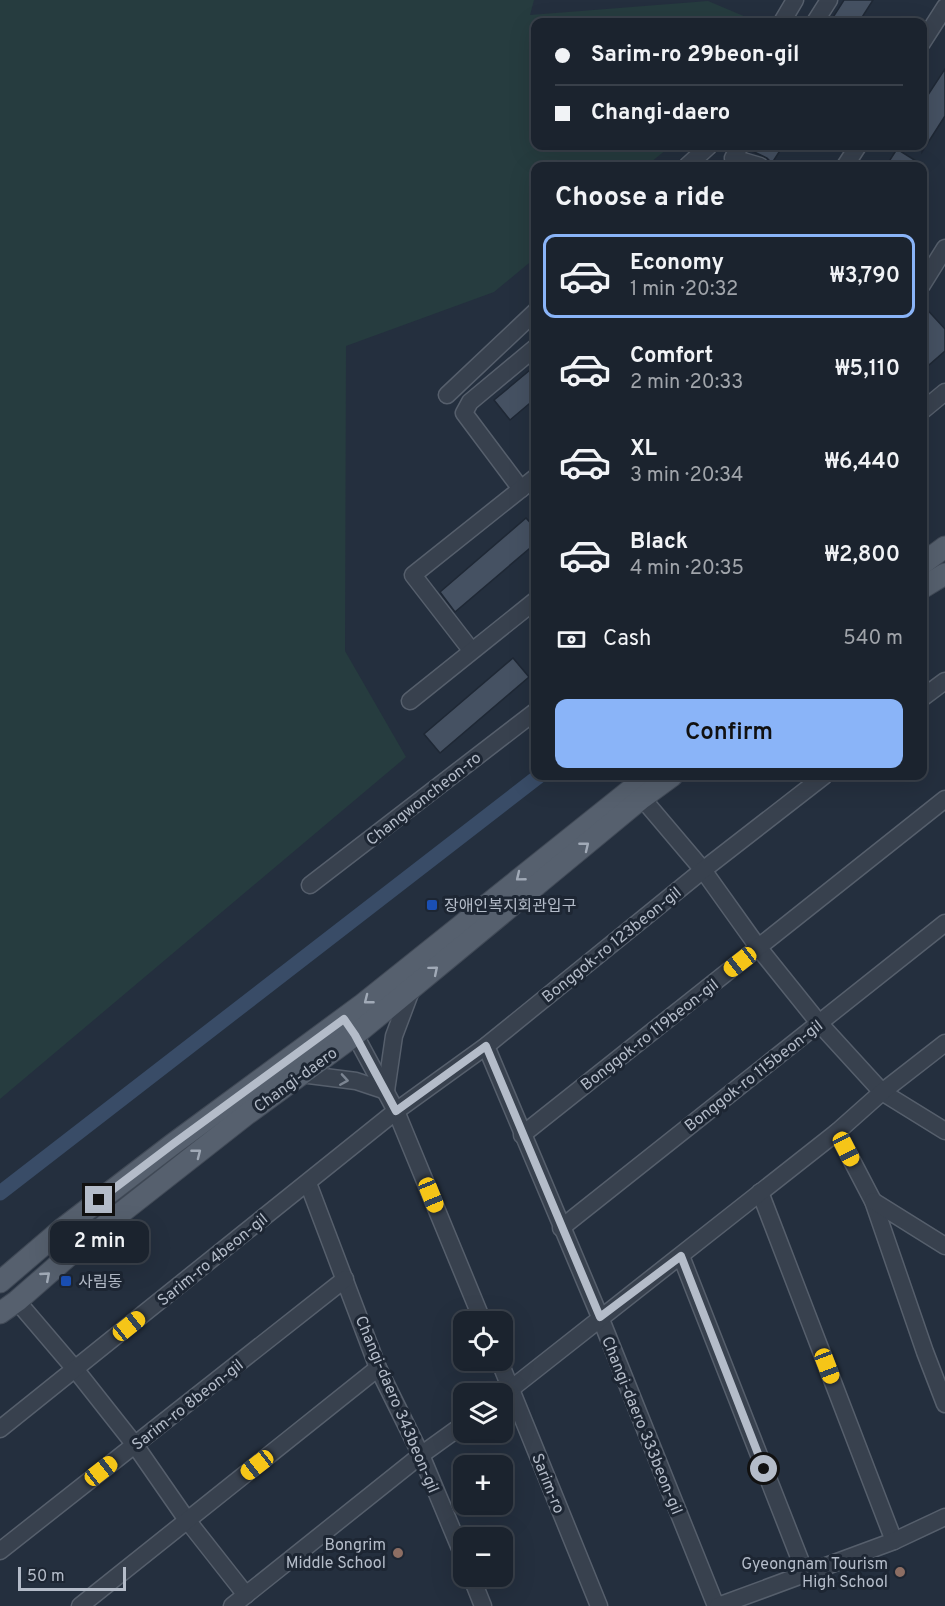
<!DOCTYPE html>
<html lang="en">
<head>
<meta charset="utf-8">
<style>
	:root { --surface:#1b232e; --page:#282f3a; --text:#f1f3f6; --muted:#a0a4aa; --line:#39404a; --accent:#8ab4f8 }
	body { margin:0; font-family:Overpass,"Noto Sans KR",sans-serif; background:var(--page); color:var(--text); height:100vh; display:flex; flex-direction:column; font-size:22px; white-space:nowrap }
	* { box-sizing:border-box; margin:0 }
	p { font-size:20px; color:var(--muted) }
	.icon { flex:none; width:33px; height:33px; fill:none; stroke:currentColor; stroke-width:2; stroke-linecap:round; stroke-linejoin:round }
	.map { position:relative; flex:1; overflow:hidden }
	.details { position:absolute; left:531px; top:162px; width:396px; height:618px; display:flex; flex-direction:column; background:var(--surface); border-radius:12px; box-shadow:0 6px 24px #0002,0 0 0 2px var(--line) }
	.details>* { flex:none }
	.hud { position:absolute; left:531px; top:18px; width:396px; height:132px; border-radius:12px; box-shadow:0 6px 24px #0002,0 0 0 2px var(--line); display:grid; align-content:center; height:132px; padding:0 24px; background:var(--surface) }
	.controls { position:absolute; left:453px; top:1311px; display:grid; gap:12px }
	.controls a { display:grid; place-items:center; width:60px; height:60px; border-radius:12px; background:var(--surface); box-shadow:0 6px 24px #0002,0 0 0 2px var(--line); font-size:30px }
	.scale { position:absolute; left:18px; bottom:15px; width:108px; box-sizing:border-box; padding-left:6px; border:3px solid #b4bcc9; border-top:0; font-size:16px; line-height:21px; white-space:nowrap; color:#b4bcc9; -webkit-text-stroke:4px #1d2633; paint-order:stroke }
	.end { position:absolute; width:27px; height:27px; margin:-14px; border:8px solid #b4bcc9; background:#111; box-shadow:0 0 0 3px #111 }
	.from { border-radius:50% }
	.bubble { position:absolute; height:42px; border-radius:12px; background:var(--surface); box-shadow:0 6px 24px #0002,0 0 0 2px var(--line); font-size:20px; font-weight:600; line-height:42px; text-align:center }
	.car { position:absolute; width:18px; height:36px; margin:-18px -9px; border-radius:8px; box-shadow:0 0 4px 2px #0007; background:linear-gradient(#f5c518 24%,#345 0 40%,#f5c518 0 76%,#345 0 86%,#f5c518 0) }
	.hud b { display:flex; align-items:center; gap:21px; height:57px; font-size:22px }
	.hud b+b { border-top:2px solid var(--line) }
	.hud i { width:15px; height:15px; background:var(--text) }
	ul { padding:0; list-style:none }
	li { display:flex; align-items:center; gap:18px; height:84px; margin:0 12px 9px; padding:0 12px; border:3px solid transparent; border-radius:12px }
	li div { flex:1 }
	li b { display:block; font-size:22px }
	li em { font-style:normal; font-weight:600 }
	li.selected { border-color:var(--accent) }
	li>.icon { width:54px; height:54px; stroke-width:1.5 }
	h2 { padding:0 24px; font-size:27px; line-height:72px }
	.pay { display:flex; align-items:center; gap:15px; height:66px; padding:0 24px; font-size:22px }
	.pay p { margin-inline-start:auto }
	.primary-button { display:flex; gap:12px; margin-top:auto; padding:12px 24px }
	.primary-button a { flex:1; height:69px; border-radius:12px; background:var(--accent); color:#111; font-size:24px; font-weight:600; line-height:69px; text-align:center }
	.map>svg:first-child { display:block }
	.green { fill:#263c3f }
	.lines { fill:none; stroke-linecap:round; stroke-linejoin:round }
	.canal { stroke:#394c67; stroke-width:15 }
	.building { fill:#455162; stroke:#1f2835; stroke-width:1.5 }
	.minor-casing { stroke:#565f6c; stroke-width:19 }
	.major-casing { stroke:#414a57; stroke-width:23 }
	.minor { stroke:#38414e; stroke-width:16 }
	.major { stroke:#56606e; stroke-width:21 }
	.oneway { stroke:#a1aab7 }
	.oneway2 { stroke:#7c8592 }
	.route { stroke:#b4bcc9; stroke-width:8 }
	.transit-dot { fill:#1a4fb4; stroke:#1d2633; stroke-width:2 }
	.education-dot { fill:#8d6e63; stroke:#1d2633; stroke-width:2 }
	.labels { text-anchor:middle; stroke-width:6; stroke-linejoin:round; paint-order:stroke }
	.street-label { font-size:16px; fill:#b4bcc9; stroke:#1d2633 }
	.poi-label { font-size:16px; fill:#b4bcc9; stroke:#1d2633; text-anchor:start }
</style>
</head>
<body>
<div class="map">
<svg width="945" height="1606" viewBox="0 0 945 1606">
	<rect width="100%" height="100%" fill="#242f3e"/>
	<!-- green -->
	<polygon class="green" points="0,0 534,0 530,15 708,1 758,22 536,22 536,146 671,146 646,166 536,166 535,258 494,292 346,346 345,651 406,757 0,1099"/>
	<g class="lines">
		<!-- canal -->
		<polyline class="canal" points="0,1193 539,776"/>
	</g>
	<!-- building -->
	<g class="building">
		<polygon points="844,0 873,0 859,22 830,22"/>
		<polygon points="945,69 945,116 922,152 922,104"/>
		<polygon points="750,146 783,146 772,163 767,158 750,150"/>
		<polygon points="897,149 924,166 886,166"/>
		<polygon points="922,304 945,329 945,351 922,371"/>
		<polygon points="536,365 536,398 510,420 494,400"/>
		<polygon points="526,518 536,529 536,543 455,612 440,592"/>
		<polygon points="513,658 529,677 440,753 424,734"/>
	</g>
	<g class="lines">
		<defs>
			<g id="minor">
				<polyline points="782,22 795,0"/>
				<polyline points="815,22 829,0"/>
				<polyline points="922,43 945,7"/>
				<polyline points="740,146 733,158 760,166"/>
				<polyline points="687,166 709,146"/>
				<polyline points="845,166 858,146"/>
				<polyline points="922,285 945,248"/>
				<polyline points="447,395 536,311"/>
				<polyline points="922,411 945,392"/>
				<polyline points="521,489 464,413 470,402 536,347"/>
				<polyline points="471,650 413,575 536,477"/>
				<polyline points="922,698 945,681"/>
				<polyline points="410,701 536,600"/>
				<polyline points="642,798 703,870 758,947 819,1023 882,1092 945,1131"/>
				<polyline points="310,885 536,711"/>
				<polyline points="355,1035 396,1111 483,1322"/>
				<polyline points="486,1046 600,1317 716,1606"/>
				<polyline points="301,1074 356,1081 386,1091"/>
				<polyline points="386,1091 394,1036 412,988"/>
				<polyline points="837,1132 873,1201 925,1352 945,1404"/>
				<polyline points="522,1135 945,799"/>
				<polyline points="308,1183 378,1368 421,1455 464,1558"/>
				<polyline points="760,1192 894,1541"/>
				<polyline points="873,1201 945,1246"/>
				<polyline points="561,1228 945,923"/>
				<polyline points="681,1256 806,1575"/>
				<polyline points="17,1301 75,1369 135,1445 187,1520 246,1595"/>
				<polyline points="499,1360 599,1606"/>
				<polyline points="502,1396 837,1132 882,1092 945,1043"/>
				<polyline points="0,1429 396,1111 486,1046 703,870 824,776"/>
				<polyline points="0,1551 345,1279"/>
				<polyline points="471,1576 483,1606"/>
				<polyline points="80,1606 378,1368"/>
				<polyline points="232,1606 421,1455 464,1424"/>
				<polyline points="718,1606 894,1541 945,1517"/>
			</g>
			<g id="major">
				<polyline points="922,564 945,547"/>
				<polyline points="922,588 945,574"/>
				<polyline points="0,1282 62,1229 173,1144 363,1004 648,776"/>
				<polyline points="0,1313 17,1301 89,1238 247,1114 355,1035 642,798 672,776"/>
			</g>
		</defs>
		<!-- minor casing -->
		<use href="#minor" class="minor-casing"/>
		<!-- major casing -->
		<use href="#major" class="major-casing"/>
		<!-- minor -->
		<use href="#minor" class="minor"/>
		<!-- major -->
		<use href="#major" class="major"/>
	</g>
	<!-- one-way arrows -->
	<defs><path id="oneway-chevron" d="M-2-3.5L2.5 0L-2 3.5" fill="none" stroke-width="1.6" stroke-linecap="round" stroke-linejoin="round" transform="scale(1.5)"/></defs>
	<g class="oneway">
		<use href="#oneway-chevron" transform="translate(585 846) rotate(-39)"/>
		<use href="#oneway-chevron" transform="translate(520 877) rotate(141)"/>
		<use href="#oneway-chevron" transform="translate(434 970) rotate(-40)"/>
		<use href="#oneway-chevron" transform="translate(368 1000) rotate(142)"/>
		<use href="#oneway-chevron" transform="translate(197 1153) rotate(-38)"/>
		<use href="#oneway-chevron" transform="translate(46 1276) rotate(-41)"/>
	</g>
	<use class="oneway2" href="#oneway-chevron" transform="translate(344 1080) rotate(9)"/>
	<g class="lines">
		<!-- route -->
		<polyline class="route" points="99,1200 173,1144 344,1019 355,1035 396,1111 486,1046 600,1317 681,1256 764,1469"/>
	</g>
	<!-- markers -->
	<g class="transit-dot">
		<rect x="426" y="899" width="12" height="12" rx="3"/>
		<rect x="60" y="1275" width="12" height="12" rx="3"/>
	</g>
	<g class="education-dot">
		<circle cx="398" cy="1553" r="6"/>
		<circle cx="900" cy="1572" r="6"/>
	</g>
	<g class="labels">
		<!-- street labels -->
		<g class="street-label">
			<text transform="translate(423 798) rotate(-38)" y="6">Changwoncheon-ro</text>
			<text transform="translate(611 944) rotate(-39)" y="6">Bonggok-ro 123beon-gil</text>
			<text transform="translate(649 1034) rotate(-38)" y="6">Bonggok-ro 119beon-gil</text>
			<text transform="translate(753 1075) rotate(-38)" y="6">Bonggok-ro 115beon-gil</text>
			<text transform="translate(295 1079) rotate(-36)" y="6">Changi-daero</text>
			<text transform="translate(212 1259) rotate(-39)" y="6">Sarim-ro 4beon-gil</text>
			<text transform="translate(187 1404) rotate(-38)" y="6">Sarim-ro 8beon-gil</text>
			<text transform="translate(398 1404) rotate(67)" y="6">Changi-daero 343beon-gil</text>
			<text transform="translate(643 1425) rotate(68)" y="6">Changi-daero 333beon-gil</text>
			<text transform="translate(549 1483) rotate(68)" y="6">Sarim-ro</text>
		</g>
		<!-- poi labels -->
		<g class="poi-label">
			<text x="444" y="911">장애인복지회관입구</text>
			<text x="78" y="1287">사림동</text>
			<text x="386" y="1550" text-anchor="end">Bongrim<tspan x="386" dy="18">Middle School</tspan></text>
			<text x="888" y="1569" text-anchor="end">Gyeongnam Tourism<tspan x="888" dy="18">High School</tspan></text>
		</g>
	</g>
</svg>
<div class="controls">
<a><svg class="icon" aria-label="locate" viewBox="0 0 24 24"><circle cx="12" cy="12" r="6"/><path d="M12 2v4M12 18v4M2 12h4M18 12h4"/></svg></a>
<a><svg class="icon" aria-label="layers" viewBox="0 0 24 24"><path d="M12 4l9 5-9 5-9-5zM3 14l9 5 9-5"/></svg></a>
<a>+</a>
<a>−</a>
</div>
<div class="scale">50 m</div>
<i class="end from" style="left:764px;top:1469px"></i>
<i class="end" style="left:99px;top:1200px"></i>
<div class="bubble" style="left:50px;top:1221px;width:99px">2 min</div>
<i class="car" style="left:740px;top:962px;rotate:232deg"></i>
<i class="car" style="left:846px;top:1149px;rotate:153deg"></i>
<i class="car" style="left:431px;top:1195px;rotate:158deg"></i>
<i class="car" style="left:129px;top:1326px;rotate:51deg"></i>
<i class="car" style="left:827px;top:1366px;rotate:159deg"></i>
<i class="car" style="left:257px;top:1465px;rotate:232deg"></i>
<i class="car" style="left:101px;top:1471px;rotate:52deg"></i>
<div class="hud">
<b><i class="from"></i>Sarim-ro 29beon-gil</b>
<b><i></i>Changi-daero</b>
</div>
<section class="details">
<h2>Choose a ride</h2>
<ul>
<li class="selected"><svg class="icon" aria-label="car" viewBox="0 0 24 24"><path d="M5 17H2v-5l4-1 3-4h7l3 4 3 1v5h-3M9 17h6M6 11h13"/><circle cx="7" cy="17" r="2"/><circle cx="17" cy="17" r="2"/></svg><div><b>Economy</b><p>1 min · 20:32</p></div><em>₩3,790</em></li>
<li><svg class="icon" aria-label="car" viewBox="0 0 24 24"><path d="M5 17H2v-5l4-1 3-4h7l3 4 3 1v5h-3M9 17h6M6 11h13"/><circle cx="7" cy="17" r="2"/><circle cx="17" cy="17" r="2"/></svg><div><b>Comfort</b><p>2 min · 20:33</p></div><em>₩5,110</em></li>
<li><svg class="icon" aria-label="car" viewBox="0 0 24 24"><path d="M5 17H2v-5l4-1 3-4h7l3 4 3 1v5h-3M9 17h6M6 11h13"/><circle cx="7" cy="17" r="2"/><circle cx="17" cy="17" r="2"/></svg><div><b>XL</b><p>3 min · 20:34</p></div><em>₩6,440</em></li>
<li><svg class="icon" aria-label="car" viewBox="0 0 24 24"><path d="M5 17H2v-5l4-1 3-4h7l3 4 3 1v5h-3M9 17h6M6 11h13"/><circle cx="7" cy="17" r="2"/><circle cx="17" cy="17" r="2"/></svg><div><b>Black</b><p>4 min · 20:35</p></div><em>₩2,800</em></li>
</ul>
<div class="pay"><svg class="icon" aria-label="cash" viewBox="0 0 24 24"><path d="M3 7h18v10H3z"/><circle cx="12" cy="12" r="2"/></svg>Cash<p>540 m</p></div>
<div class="primary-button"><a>Confirm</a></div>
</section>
</div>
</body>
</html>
